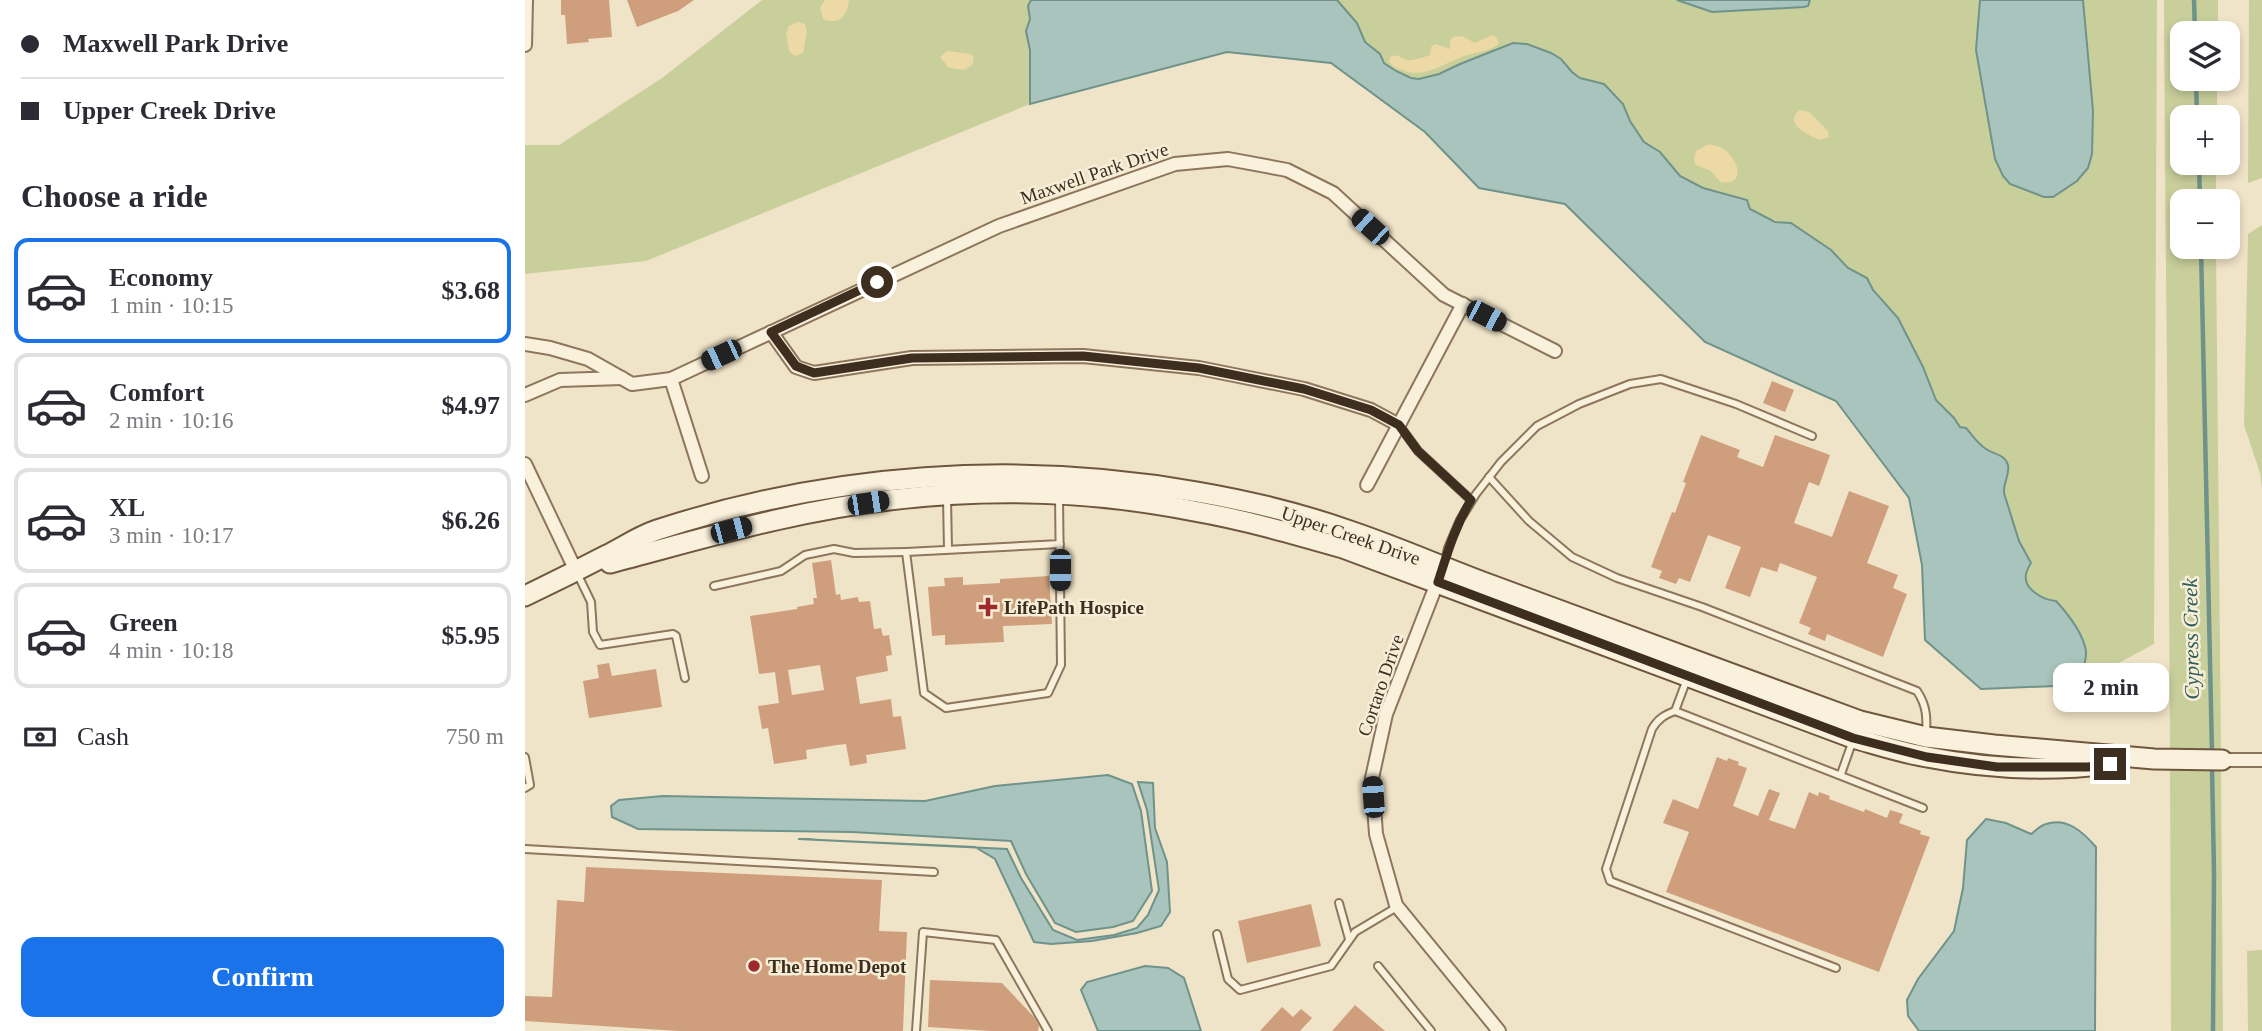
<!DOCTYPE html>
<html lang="en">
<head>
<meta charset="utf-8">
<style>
	:root { --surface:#fff; --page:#f2f2f3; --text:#2b2b33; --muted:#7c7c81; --line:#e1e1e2; --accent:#1a73e8 }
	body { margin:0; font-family:Georgia,serif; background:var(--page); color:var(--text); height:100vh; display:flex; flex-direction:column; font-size:26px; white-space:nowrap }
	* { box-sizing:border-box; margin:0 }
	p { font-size:23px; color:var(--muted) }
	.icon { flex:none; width:38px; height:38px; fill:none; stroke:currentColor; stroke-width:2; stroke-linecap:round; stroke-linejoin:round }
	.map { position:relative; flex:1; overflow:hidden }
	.details { display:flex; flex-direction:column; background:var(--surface); width:525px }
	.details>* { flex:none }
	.banner { display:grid; align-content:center; height:154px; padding:0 21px; background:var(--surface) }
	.tools { position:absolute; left:1645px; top:21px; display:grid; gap:14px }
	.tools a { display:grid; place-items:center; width:70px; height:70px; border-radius:14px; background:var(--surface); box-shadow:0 4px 10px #0003; font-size:35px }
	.end { position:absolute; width:32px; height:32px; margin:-16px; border:9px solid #3d2e20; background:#fff; box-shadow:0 0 0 4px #fff }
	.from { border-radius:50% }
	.bubble { position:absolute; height:49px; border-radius:14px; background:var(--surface); box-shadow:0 4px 10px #0003; font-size:23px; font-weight:700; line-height:49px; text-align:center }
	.car { position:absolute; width:21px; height:42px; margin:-21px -10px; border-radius:9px; box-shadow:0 0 5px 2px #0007; background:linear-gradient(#222 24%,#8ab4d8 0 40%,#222 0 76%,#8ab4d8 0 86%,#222 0) }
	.banner b { display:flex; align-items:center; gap:24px; height:66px; font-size:26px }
	.banner b+b { border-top:2px solid var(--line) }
	.banner i { width:18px; height:18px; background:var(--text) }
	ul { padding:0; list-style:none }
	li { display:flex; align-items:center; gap:21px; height:105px; margin:0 14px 10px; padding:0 7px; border:4px solid var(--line); border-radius:14px }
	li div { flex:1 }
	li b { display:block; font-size:26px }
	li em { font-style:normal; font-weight:700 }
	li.selected { border-color:var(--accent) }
	li>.icon { width:63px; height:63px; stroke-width:1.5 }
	h2 { padding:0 21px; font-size:32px; line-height:84px }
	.pay { display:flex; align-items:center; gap:18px; height:77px; padding:0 21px; font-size:26px }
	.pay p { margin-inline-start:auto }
	.action { display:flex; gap:14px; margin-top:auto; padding:14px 21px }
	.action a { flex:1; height:80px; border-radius:14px; background:var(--accent); color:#fff; font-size:28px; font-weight:700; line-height:80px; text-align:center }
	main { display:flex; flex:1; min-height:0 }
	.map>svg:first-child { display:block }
	.green { fill:#c9cf9b }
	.sand { fill:#ecd9a5 }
	.water { fill:#a9c4bc; stroke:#6f938a; stroke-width:2 }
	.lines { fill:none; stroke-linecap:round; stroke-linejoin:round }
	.stream { stroke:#6f938a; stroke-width:4.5 }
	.building { fill:#cf9f7d; fill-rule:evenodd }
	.lane-casing { stroke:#8d765c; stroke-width:10 }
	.street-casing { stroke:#8d765c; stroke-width:16 }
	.secondary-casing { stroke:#6f573f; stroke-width:23 }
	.lane { stroke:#faf1dc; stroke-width:6 }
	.street { stroke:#faf1dc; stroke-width:12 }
	.secondary { stroke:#faf1dc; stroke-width:19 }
	.route { stroke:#3d2e20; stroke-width:9 }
	.poi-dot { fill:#9e2a2b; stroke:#f7eed8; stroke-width:2.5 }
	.labels { text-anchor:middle; stroke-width:5; stroke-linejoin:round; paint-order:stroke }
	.street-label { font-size:19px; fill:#3d2e20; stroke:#f7eed8 }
	.poi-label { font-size:19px; font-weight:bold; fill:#3d2e20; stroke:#f7eed8; text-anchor:start }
	.water-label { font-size:21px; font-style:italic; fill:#2f5d5a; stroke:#f7eed8 }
</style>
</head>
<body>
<main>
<section class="details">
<div class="banner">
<b><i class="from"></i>Maxwell Park Drive</b>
<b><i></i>Upper Creek Drive</b>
</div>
<h2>Choose a ride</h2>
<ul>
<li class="selected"><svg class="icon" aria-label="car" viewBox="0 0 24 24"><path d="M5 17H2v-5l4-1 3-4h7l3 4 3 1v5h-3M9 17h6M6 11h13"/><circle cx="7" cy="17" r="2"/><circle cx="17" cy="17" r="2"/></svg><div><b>Economy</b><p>1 min · 10:15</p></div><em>$3.68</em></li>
<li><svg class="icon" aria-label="car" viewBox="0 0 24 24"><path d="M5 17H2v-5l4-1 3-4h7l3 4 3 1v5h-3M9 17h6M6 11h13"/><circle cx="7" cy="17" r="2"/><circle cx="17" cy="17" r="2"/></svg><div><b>Comfort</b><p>2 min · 10:16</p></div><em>$4.97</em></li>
<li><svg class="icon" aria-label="car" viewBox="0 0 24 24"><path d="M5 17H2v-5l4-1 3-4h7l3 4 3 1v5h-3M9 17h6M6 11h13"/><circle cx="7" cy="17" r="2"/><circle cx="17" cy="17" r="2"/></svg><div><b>XL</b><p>3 min · 10:17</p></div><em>$6.26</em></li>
<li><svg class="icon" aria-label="car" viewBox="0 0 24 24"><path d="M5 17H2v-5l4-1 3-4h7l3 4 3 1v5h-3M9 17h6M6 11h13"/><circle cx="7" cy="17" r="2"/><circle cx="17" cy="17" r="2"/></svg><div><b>Green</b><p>4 min · 10:18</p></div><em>$5.95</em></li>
</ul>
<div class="pay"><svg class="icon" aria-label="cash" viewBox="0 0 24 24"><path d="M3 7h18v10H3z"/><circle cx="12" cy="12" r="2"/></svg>Cash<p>750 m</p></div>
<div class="action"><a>Confirm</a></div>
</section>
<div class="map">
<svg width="1737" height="1031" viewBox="0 0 1737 1031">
	<rect width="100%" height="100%" fill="#f0e4c8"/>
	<!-- green -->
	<g class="green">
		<polygon points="237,0 506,0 503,6 505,19 501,31 505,50 505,104 121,261 0,274 0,145 34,145 137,78"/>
		<path d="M812,0H1632L1629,644L1553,685L1562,653L1531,601C1518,600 1498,589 1501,574C1502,570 1504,566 1506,562L1494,541L1479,493L1478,486L1481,480V461L1472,453L1462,450L1441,428H1435L1429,418L1411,400L1398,367L1373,318L1348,290L1342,278L1323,268L1306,250L1266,223H1256L1230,212L1225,208L1222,200L1178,188L1155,176L1135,152L1119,142L1105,121L1098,104L1079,84L1055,78L1026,53L1002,44L988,43L935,64L914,74L894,79L886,78L871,71L859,63L855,54L840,42L832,23Z"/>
		<path d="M1639,0H1693V33H1657V79H1692V117H1657V163H1691V201H1657V247H1691L1696,751H1645C1644,500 1640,250 1639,0Z"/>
		<polygon points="1724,0 1737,0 1737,178 1723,183"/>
		<polygon points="1737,225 1737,488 1735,473 1719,425 1723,234"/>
		<polygon points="1645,768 1696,769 1698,1031 1646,1031"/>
		<polygon points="1737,950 1737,1031 1723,1031 1722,951"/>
	</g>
	<!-- sand -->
	<g class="sand">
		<path d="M300,0H324C322,15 315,26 298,19L295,8Z"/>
		<polygon points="273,22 280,24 282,32 278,53 270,56 264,51 261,33 264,26"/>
		<path d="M967,35L971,37L974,43C966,52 950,52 939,56C917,64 901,79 877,70C871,68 868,67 864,61L866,56C875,54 875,58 882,60C888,61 900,57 905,55L906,47L910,44L925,49V40L928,37L937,36L950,43Z"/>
		<polygon points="422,51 446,54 449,58 447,65 440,70 424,68 415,57"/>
		<path d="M1274,110L1284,112L1303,131L1304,137L1295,140C1283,135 1259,125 1274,110Z"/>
		<path d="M1182,145C1209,142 1228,188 1196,182C1192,179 1190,175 1187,172C1178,164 1164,171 1171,151Z"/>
	</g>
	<!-- water -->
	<g class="water">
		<path d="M506,0H812L832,23L840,42L855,54L859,63L871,71L886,78L894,79L914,74L935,64L988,43L1002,44L1026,53L1036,59L1047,72L1055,78L1079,84L1098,104L1105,121L1119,142L1135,152L1155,176L1178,188L1222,200L1225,209L1250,222L1266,223L1306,250L1323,268L1342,278L1348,290L1373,318L1398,367L1411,400L1429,418L1435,427L1441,428C1447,435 1453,444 1461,449C1468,454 1480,454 1483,465C1485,475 1478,483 1479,493L1494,541L1506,563C1504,566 1502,570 1501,574C1498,589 1518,600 1531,601C1543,614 1558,633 1561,651C1562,661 1556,675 1553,685L1456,689L1400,640L1397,565L1384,498L1311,401L1180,342L1040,204L954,188L900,132L806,63L702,52L505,104V50L501,31L505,19L503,6Z"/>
		<polygon points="1152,0 1285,0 1283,6 1279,7 1187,12"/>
		<polygon points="1455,0 1558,0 1568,111 1567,154 1563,168 1552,181 1528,197 1519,197 1485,184 1478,176 1470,159 1451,50"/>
		<polygon points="583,775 607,784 616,811 627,891 608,921 588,927 551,932 530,923 501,874 486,841 327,832 113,829 87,817 86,806 94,800 138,796 400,801 470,786"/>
		<polygon points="613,782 628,783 630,828 642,862 645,912 636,926 612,933 567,941 526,944 509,942 470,859 450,847 273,839 482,849 496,878 528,930 552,940 589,935 612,928 623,915 634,890 622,810"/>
		<path d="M1461,819L1481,823L1506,834C1510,831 1516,825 1521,824C1542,817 1558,832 1571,847L1570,1031H1394L1383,1016L1382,1000L1393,979L1429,931L1438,888L1442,840Z"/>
		<polygon points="620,966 643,968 659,978 676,1031 573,1031 556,990 562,982"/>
	</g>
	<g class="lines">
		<!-- stream -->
		<g class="stream">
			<polyline points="1669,0 1670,33"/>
			<polyline points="1671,79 1672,117"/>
			<polyline points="1674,163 1675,201"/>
			<polyline points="1676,247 1687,753"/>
			<polyline points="1687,766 1689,873 1688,1031"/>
		</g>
	</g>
	<!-- building -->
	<g class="building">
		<polygon points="36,0 84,0 87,37 63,39 64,42 42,44 40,15 36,15"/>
		<polygon points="102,0 169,0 153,11 112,27"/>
		<polygon points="1247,381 1269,390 1260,412 1238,403"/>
		<polygon points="1176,435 1215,450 1212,457 1238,467 1250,435 1305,455 1294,486 1284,482 1269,523 1307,537 1324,491 1364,506 1342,563 1373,575 1368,588 1382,594 1358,657 1302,634 1300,641 1283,634 1286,628 1274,623 1292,577 1255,563 1252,572 1236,567 1225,597 1200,588 1216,547 1183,535 1165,582 1154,578 1151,584 1134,578 1137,571 1126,567 1147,512 1150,513 1161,483 1158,482"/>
		<path d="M306,560L311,595L315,594L316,600L333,597L334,602L345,601L349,629L356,628L358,636L364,635L367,655L361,656L363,671L331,677L335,704L366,699L368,717L376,716L381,749L341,755L342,763L325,766L321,744L312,745L281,750L282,759L249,764L243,728L237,729L233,706L254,703L250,672L234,674L225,616L272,609V607L289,604L288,598H292L287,563ZM295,665L299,690L267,695L263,670Z"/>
		<polygon points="524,576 527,624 478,626 479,642 420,645 420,635 407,636 403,587 420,586 419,578 438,577 438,585 475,583 475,579"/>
		<polygon points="84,663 87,676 131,669 137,707 64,718 58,681 74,678 72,665"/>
		<polygon points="1192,757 1202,761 1203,758 1214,762 1213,765 1222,768 1208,806 1233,816 1244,789 1255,793 1244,820 1270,829 1284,792 1293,796 1294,792 1305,796 1304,799 1339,812 1340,809 1362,818 1365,810 1378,814 1374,823 1396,831 1395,834 1405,837 1354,972 1141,892 1164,832 1138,823 1148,799 1173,809"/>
		<polygon points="61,867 357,880 354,931 382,932 378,1031 153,1031 0,1021 0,996 27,997 32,900 59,902"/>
		<polygon points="786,904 796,946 722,963 713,921"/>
		<polygon points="405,980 477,983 509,1017 514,1026 513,1031 465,1031 403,1027"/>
		<polygon points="830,1005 860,1031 807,1031"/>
		<polygon points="757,1007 768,1017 776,1009 787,1018 775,1031 735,1031"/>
	</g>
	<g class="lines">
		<defs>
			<g id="lane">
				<polyline points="874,425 893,451 946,500"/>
				<path d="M964,477L1004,521L1047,557L1092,578L1177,607L1392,691C1402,706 1402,718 1401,735"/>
				<polyline points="534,496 536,665 523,693 421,708 399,693 381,552 535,544"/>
				<polyline points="422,498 423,549"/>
				<polyline points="919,565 923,548 935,520 951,494 976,462 1012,426 1054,404 1105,384 1136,379 1211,404 1287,436"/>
				<polyline points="52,573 66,602 68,632 75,645 148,634 151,636 160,678"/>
				<polyline points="189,586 256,571 280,555 309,549 329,553 381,552"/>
				<polyline points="1162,679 1150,711 1398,808"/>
				<path d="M1150,711C1139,715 1133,719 1127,729L1081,869L1085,881L1311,968"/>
				<polyline points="0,757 5,785 0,788"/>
				<polyline points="1316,774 1328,740"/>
				<polyline points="0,849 409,872"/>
				<polyline points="814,903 824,939"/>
				<polyline points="692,934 703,979 715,990 806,966 830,932 872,907"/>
				<polyline points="853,966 906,1031"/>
				<polyline points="391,1031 398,932 471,940 523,1031"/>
			</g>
			<g id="street">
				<polyline points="0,45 1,0"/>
				<polyline points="246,332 271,367 289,373 387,358 558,356 674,368 779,389 846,410 874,425"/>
				<polyline points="0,344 25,348 63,359 107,384 146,379 474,226 650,164 703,159 762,170 808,193 919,295 1030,351"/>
				<polyline points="146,379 177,476"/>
				<polyline points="0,395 35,380 97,378"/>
				<polyline points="0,464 51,571"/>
				<polyline points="842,485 938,304"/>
				<polyline points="914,578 861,714 847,778 851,834 871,905 974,1031"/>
				<polyline points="1697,760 1737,760"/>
			</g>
			<g id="secondary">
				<path d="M85,563C177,539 268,511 364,500C465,488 569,491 669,511C720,520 769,534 818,548L1328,738C1353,745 1377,753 1402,757C1462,769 1526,771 1586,764"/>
				<path d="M0,596C27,583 55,569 82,555C98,547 114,536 132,530C306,473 492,460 672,492C724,501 778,514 828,532C875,548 920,568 966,585C1089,630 1212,675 1335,721L1401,737L1469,745L1629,759L1697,760"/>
			</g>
		</defs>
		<!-- lane casing -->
		<use href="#lane" class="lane-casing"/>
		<!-- street casing -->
		<use href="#street" class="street-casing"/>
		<!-- secondary casing -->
		<use href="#secondary" class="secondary-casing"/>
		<!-- lane -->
		<use href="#lane" class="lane"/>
		<!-- street -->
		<use href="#street" class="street"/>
		<!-- secondary -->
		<use href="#secondary" class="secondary"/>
	</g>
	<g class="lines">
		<!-- route -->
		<path class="route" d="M352,282L246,332L271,366L289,373L387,358L558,356L674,368L779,389L846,410L874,425L893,451L946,500C929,528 923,552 913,582L1328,738L1402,757L1472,767H1563L1585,764"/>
	</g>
	<!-- markers -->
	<g class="poi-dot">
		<path d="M459.5 596.5h7v7h7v7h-7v7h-7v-7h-7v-7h7z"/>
		<circle cx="229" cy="966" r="7"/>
	</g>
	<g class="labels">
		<!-- street labels -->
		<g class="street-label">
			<text transform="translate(569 173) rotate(-19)" y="7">Maxwell Park Drive</text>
			<text transform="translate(826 535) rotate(19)" y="7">Upper Creek Drive</text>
			<text transform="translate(855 685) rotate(-71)" y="7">Cortaro Drive</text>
		</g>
		<!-- poi labels -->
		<g class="poi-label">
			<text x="479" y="614">LifePath Hospice</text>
			<text x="243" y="973">The Home Depot</text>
		</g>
		<!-- water labels -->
		<g class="water-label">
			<text transform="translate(1666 639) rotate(-91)" y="7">Cypress Creek</text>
		</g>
	</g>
</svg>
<div class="tools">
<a><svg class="icon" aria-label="layers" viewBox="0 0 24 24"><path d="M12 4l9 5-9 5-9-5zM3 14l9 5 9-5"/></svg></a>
<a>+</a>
<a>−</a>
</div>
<i class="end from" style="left:352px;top:282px"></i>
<i class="end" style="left:1585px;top:764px"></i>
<div class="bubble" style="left:1528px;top:663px;width:116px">2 min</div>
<i class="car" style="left:845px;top:227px;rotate:312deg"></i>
<i class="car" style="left:961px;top:316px;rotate:117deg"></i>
<i class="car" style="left:196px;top:355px;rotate:245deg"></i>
<i class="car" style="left:343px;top:503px;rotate:81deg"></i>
<i class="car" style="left:206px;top:530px;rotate:75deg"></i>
<i class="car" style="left:535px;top:570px;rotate:180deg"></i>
<i class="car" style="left:848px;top:797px;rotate:356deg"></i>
</div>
</main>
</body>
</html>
